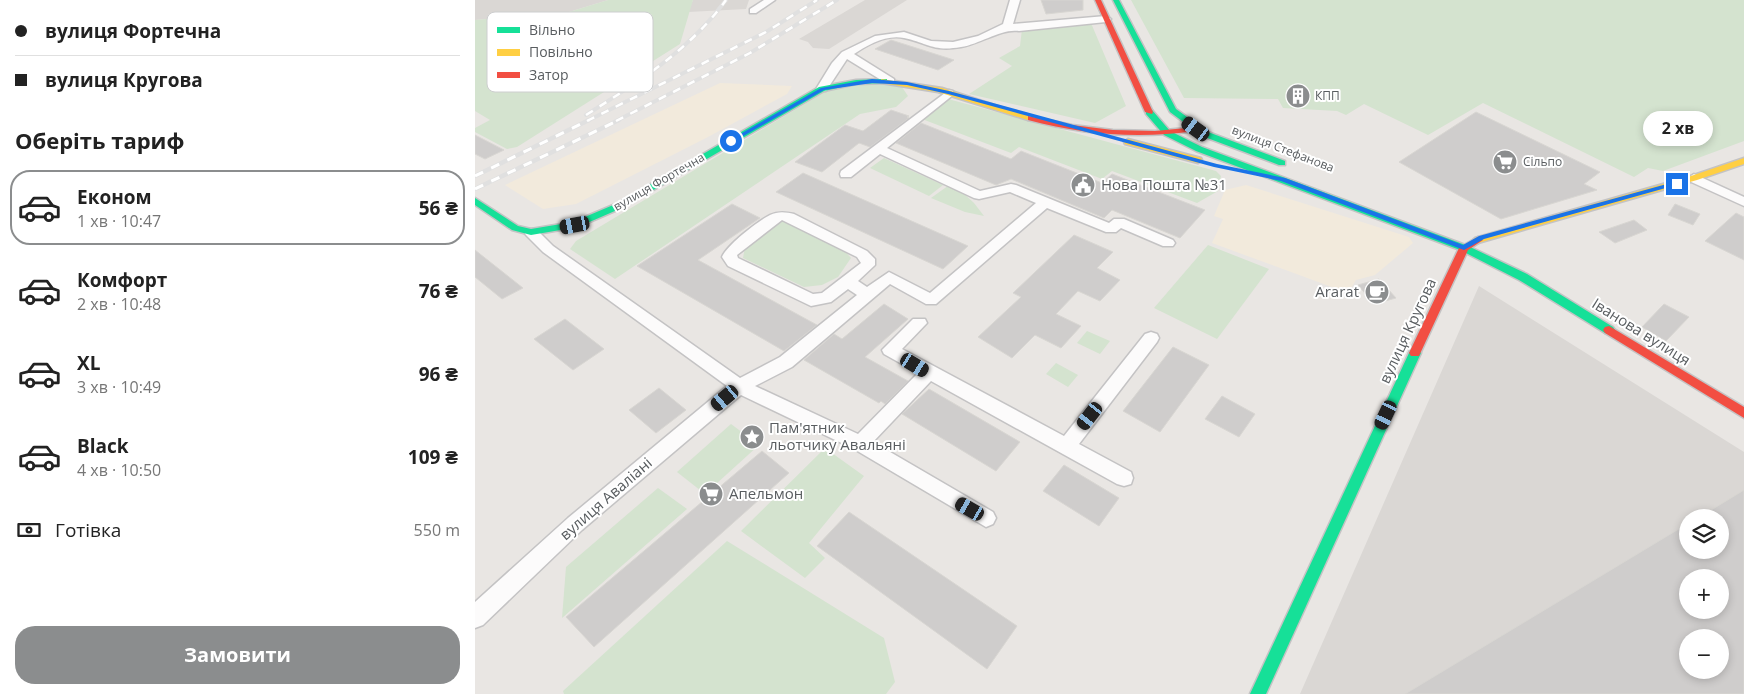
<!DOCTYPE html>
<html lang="uk">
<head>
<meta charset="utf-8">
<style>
	:root { --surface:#fff; --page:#f6f6f6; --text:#222; --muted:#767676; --line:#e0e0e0; --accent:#8b8d8e }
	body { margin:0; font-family:"Open Sans",sans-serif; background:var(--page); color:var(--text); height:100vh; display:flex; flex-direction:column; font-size:19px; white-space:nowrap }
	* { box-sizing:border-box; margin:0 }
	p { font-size:16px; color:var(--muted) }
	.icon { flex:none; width:28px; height:28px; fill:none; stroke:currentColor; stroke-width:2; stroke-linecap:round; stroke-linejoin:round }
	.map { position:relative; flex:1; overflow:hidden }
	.sheet { display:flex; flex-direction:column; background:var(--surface); width:475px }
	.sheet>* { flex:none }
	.guide { display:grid; align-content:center; height:110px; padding:0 15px; background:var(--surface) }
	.fabs { position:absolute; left:1204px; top:509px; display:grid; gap:10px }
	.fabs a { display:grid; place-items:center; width:50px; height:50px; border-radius:50%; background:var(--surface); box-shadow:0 2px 8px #0003; font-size:25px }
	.end { position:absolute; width:22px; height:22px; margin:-11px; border:6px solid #1a73e8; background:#fff; box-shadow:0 0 0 2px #fff }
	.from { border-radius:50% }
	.bubble { position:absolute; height:35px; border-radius:18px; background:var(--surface); box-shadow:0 2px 8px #0003; font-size:16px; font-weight:700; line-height:35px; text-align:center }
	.car { position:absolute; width:15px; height:30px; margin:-15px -8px; border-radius:6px; box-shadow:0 0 4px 1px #0007; background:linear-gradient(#222 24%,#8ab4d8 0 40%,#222 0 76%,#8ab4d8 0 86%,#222 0) }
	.guide b { display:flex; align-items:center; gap:18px; height:48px; font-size:19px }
	.guide b+b { border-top:1px solid var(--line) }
	.guide i { width:12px; height:12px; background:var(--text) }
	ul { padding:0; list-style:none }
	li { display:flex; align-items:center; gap:15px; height:75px; margin:0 10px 8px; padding:0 5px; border:2px solid transparent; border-radius:20px }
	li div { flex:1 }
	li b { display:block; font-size:19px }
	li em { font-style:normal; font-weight:700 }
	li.active { border-color:var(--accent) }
	li>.icon { width:45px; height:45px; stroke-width:1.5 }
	h2 { padding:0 15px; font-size:22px; line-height:60px }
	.pay { display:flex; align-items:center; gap:12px; height:55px; padding:0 15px; font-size:19px }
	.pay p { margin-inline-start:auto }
	.button { display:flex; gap:10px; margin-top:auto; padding:10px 15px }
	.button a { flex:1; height:58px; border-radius:20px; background:var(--accent); color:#fff; font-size:20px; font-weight:700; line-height:58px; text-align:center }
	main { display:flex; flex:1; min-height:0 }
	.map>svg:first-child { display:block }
	.commercial { fill:#f2eadc }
	.industrial { fill:#dad7d4; fill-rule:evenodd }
	.green { fill:#d4e3cf }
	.building { fill:#cfcdcc; stroke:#d8d6d2; fill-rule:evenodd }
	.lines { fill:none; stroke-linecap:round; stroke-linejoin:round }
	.street-casing { stroke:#c4c3c4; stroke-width:3 }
	.fast-casing { stroke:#c4c3c4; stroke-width:3 }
	.slow-casing { stroke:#c4c3c4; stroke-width:3 }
	.jam-casing { stroke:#c4c3c4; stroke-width:3 }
	.street { fill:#fcfbfb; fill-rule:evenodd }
	.fast { fill:#16e098; fill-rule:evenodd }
	.slow { fill:#ffcf43; fill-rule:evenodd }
	.jam { fill:#f24e42; fill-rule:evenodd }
	.rail-far1-casing { stroke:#e0e0e0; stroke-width:4 }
	.rail-casing { stroke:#e0e0e0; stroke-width:4.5 }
	.rail-far1 { stroke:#fff; stroke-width:2.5; stroke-dasharray:8; stroke-linecap:butt }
	.rail { stroke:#fff; stroke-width:3; stroke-dasharray:9; stroke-linecap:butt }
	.route { fill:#1a73e8 }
	.labels { text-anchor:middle; stroke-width:4; stroke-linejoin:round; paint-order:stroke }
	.far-poi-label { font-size:12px; fill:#595d60; stroke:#fff; text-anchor:start }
	.far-street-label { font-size:12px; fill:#595d60; stroke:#fff }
	.poi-label { font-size:15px; fill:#595d60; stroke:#fff; text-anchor:start }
	.street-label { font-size:15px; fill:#595d60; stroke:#fff }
	.key { fill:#fff; stroke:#cdcecf; stroke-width:1 }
	.key-label { font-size:14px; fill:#595d60 }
</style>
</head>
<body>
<main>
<section class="sheet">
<div class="guide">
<b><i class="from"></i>вулиця Фортечна</b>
<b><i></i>вулиця Кругова</b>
</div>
<h2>Оберіть тариф</h2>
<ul>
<li class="active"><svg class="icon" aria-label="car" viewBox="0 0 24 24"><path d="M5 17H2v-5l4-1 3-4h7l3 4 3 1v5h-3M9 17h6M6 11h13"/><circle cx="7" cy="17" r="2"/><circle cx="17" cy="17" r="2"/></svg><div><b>Економ</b><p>1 хв · 10:47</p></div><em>56 ₴</em></li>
<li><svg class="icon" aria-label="car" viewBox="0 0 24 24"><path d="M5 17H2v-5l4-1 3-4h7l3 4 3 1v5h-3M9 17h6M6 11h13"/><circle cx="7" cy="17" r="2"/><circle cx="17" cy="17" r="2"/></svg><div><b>Комфорт</b><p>2 хв · 10:48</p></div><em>76 ₴</em></li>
<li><svg class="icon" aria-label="car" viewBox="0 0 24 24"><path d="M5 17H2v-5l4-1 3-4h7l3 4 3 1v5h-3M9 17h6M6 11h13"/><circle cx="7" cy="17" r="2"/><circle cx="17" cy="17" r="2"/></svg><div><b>XL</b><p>3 хв · 10:49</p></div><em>96 ₴</em></li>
<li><svg class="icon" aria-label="car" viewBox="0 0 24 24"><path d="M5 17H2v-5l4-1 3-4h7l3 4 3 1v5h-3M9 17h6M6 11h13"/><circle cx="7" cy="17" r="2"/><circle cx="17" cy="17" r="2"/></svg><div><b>Black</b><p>4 хв · 10:50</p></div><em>109 ₴</em></li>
</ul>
<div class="pay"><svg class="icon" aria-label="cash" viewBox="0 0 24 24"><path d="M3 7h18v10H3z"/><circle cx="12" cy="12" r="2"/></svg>Готівка<p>550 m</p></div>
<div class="button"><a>Замовити</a></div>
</section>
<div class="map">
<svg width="1269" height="694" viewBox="0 0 1269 694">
	<rect width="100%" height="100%" fill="#e9e6e3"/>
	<!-- commercial -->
	<g class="commercial">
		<polygon points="245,83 317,86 312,94 233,137 101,204 68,209 30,185"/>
		<polygon points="771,185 934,237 938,243 900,275 881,280 873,293 737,243 748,219 739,216 750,190"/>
	</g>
	<!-- industrial -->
	<g class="industrial">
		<polygon points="0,0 133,0 94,12 0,20"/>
		<polygon points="218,0 274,0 271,9 213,12"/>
		<polygon points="390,0 432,0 354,49 338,48 333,42 324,39"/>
		<path d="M1004,286L1269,452V694H825ZM1212,518H1245V550H1212ZM1212,578H1245V610H1212ZM1212,638H1245V670H1212Z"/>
	</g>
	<!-- green -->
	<g class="green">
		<polygon points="133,0 218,0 205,44 42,147 32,149 0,132 0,128 15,120 0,111 0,20 94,12"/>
		<polygon points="656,0 1269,0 1269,141 1188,171 1173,168 1159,177 1008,103 953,135 889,104 871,115 862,111 808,108 803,99 709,98"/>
		<polygon points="616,23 651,106 620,123 494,94 537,66 524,58 545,46 547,29"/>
		<polygon points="394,83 427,87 433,96 421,107 385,114 140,279 95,249 101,241 353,90"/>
		<polygon points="473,99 741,171 746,176 743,191 722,203 637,171 627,179 544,147 536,153 447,119"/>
		<polygon points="409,158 468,185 454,196 395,168"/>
		<polygon points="477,183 499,203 509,216 490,212 456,198"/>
		<path d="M305,221C330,221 360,239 376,258L363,277L347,285L329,287L268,258L270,247Z"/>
		<polygon points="733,245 794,269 742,339 679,308"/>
		<polygon points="612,331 635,341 625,354 602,343"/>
		<polygon points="581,363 603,375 593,387 571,374"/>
		<polygon points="256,424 284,445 230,494 202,472"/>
		<polygon points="350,448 389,476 334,543 350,558 330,578 266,531"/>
		<polygon points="183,488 212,509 87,618 91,567"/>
		<polygon points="252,541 409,638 420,682 411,694 89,694 88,691"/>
	</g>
	<!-- building -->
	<g class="building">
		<polygon points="566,0 608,0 608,10 571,14"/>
		<polygon points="416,40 479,60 463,70 400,49"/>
		<polygon points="416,110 434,116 432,117 434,118 395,147 384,143 347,172 320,162 370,125 388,131"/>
		<polygon points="1001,112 1125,172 1109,184 1122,190 1026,219 924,162"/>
		<polygon points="446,123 536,159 546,151 627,183 637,174 730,210 705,238 637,210 629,218 536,179 521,185 421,143"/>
		<polygon points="0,135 29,150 10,159 0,154"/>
		<polygon points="328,173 493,246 468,269 301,192"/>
		<polygon points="257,204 285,218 223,260 342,325 309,351 162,266"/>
		<polygon points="1200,204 1225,214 1218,225 1193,215"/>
		<polygon points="1261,213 1269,217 1269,260 1230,241"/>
		<polygon points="1159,220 1172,230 1140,243 1124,232"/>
		<polygon points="599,235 638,252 622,268 645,280 625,301 603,291 581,314 606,326 586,348 560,335 537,358 503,337 546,297 538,293"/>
		<polygon points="0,250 48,288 27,299 0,277"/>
		<polygon points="904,279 921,298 899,304 883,285"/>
		<polygon points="409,304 433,319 390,357 433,381 410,404 406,401 404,403 329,360 359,334 367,339"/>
		<polygon points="1189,304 1214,317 1191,341 1167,327"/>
		<polygon points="90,319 129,349 98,370 59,339"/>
		<polygon points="698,347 734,365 685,432 648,411"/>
		<polygon points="184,388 211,410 181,433 154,410"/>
		<polygon points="454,389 545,442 521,471 427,414"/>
		<polygon points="747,396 780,414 764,437 730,419"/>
		<polygon points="287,451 314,473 119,647 91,617"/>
		<polygon points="589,465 644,498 624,526 568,491"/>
		<path d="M1269,490V694H930L1212,524V550H1245V518H1223ZM1212,578H1245V610H1212ZM1212,638H1245V670H1212Z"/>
		<polygon points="374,512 542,626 512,669 342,546"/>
	</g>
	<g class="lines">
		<defs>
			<g id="street">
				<polygon points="289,0 300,0 281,13 275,13 275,9"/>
				<path d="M535,0H545L538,24L631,16L636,19L631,22L544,31C527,28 505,44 486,47C458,52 453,43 429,38C412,34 392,45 379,54L419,79V83H411L372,59L351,91H343L341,89L357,63L367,52L400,36L429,32L456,41L478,42L503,36L528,24Z"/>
				<path d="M474,90L478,91V95L412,148L505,191L536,184L541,185L634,223L639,219H649L698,240L700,243L698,246H688L646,228L641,232H631L572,208L461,304H451L415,284L317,367L280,386L383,434L443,373L409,354L407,350L438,319H450L452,323L427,349L589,436L670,334L676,332L682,334L684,338L682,342L604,444L656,472L658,478L656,484L649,486L642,484L456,381L398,442L518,512L521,518L518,524L511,527L379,449L266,395L107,530L8,625L0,628V602L93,518L252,386L68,252L51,235L49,232L51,229H61L78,246L265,378L305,357L382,295L373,289L356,302L336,306L253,266L247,257C252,245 283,221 295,215C303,211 311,212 319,214L392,251L400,259V265L383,281L392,287L414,272L455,293L561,203L535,192L504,199L499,198L405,154L376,177H366L365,174L366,171ZM307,220L382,257L386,263L347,293L338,294L263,258L262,255Z"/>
				<polygon points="1219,174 1269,197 1269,206 1214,181 1213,178"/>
			</g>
			<g id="fast">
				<polygon points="638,0 644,0 701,109 733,132 810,161 810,165 804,165 727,136 695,112"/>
				<polygon points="409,79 412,79 412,83 381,84 349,91 149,207 103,227 56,235 37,230 0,205 0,198 43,226 56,229 98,222 143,203 344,87 381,80"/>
				<polygon points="671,110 677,110 695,131 727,147 993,246 1052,274 1138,327 1140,330 1134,334 1130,333 1044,280 985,250 721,151 689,135 671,114"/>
				<polygon points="940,349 944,350 946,353 791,694 775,694 934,353 936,350"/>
			</g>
			<g id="slow">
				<polygon points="406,79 467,88 560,118 553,120 463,92 406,83"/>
				<polygon points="653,139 726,158 727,160 723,163 650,144 649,142"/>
				<polygon points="1269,158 1269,164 1222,180 1003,243 998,240 1000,238 1216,176"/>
			</g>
			<g id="jam">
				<polygon points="620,0 626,0 678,112 677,114 670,112"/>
				<path d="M553,116L597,125L638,130L680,131L721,127L725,129L721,131C663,139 609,135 553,120Z"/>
				<polygon points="1003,237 1008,240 993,250 944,356 936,356 934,353 984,248"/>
				<polygon points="1134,326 1269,407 1269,418 1130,333 1128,330 1130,327"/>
			</g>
		</defs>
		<!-- street casing -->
		<use href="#street" class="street-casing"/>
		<!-- fast casing -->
		<use href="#fast" class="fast-casing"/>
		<!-- slow casing -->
		<use href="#slow" class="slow-casing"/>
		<!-- jam casing -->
		<use href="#jam" class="jam-casing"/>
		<!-- street -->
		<use href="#street" class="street"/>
		<!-- fast -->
		<use href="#fast" class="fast"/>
		<!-- slow -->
		<use href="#slow" class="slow"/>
		<!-- jam -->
		<use href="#jam" class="jam"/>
		<defs>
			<g id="rail-far1">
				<path d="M111,115C163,82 214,51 251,0"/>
				<polyline points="112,121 291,32 342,0"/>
				<polyline points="141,121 275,53 362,0"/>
			</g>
			<g id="rail">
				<polyline points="0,176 114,120"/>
				<polyline points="0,189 144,120"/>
			</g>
		</defs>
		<!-- rail-far1 casing -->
		<use href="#rail-far1" class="rail-far1-casing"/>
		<!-- rail casing -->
		<use href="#rail" class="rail-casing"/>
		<!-- rail-far1 -->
		<use href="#rail-far1" class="rail-far1"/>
		<!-- rail -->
		<use href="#rail" class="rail"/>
	</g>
	<!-- route -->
	<polygon class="route" points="397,79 432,82 474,91 742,164 810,178 988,245 1004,236 1199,182 1205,184 1009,239 989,250 806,181 739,167 473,94 432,85 397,83 349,90 258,142 253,141 346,88"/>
	<!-- icons -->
	<defs>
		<symbol id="building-disc" viewBox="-11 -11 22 22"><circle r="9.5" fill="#8b8d8e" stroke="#fff"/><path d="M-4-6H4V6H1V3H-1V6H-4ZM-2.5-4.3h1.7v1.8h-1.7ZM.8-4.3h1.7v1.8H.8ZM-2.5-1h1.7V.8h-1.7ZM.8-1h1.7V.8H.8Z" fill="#fff"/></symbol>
		<symbol id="supermarket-disc" viewBox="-11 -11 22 22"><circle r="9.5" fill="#8b8d8e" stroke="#fff"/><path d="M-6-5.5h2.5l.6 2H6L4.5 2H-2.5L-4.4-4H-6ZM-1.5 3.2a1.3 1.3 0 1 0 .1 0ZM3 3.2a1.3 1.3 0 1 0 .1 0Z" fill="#fff"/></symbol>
		<symbol id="civic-disc" viewBox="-11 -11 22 22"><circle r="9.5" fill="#8b8d8e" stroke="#fff"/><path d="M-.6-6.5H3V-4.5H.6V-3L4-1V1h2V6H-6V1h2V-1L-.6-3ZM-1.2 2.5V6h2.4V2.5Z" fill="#fff"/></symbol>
		<symbol id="cafe-disc" viewBox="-11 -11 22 22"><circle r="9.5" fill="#8b8d8e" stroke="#fff"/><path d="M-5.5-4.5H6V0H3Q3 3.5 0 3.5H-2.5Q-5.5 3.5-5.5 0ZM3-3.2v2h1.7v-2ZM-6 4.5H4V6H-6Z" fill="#fff"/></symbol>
		<symbol id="sight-disc" viewBox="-11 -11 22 22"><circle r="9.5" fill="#8b8d8e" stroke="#fff"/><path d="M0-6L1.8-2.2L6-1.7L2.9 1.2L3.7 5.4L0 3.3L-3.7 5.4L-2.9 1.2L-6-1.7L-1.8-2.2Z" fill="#fff"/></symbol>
	</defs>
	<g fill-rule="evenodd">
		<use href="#building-disc" x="809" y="82" width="28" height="28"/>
		<use href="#supermarket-disc" x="1016" y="148" width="28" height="28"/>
		<use href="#civic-disc" x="594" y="171" width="28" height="28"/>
		<use href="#cafe-disc" x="888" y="278" width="28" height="28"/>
		<use href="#sight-disc" x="263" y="423" width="28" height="28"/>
		<use href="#supermarket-disc" x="222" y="480" width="28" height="28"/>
	</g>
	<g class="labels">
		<!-- far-poi labels -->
		<g class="far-poi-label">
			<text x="840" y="100">КПП</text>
			<text x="1048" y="166">Сільпо</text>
		</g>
		<!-- far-street labels -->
		<g class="far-street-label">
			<text transform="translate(808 149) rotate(21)" y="4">вулиця Стефанова</text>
			<text transform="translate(184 182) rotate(-30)" y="4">вулиця Фортечна</text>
		</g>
		<!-- poi labels -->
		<g class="poi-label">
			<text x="626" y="190">Нова Пошта №31</text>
			<text x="884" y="297" text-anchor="end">Ararat</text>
			<text x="294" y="433">Пам'ятник<tspan x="294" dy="17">льотчику Авальяні</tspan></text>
			<text x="254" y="499">Апельмон</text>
		</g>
		<!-- street labels -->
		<g class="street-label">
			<text transform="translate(933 331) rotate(-65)" y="5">вулиця Кругова</text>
			<text transform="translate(1166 332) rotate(32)" y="5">Іванова вулиця</text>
			<text transform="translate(131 499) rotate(-41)" y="5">вулиця Аваліані</text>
		</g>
	</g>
	<!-- legend -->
	<rect x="12" y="12" width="166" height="80" rx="8" class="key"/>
	<rect x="22" y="27" width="23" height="6" fill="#16e098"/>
	<rect x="22" y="49" width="23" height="7" fill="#ffcf43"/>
	<rect x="22" y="72" width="23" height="6" fill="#f24e42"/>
	<g class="key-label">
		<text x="54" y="35">Вільно</text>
		<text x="54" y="57">Повільно</text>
		<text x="54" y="80">Затор</text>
	</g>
</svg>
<div class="fabs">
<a><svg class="icon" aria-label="layers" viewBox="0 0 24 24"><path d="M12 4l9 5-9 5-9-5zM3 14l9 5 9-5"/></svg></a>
<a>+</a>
<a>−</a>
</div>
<i class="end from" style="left:256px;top:141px"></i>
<i class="end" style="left:1202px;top:184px"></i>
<div class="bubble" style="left:1168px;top:111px;width:70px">2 хв</div>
<i class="car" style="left:721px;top:129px;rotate:306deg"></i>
<i class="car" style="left:100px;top:225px;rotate:259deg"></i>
<i class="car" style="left:440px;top:365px;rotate:121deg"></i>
<i class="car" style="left:250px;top:398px;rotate:230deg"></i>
<i class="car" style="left:911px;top:415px;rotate:205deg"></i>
<i class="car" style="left:615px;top:416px;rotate:218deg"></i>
<i class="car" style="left:495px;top:509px;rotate:300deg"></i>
</div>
</main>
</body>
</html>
